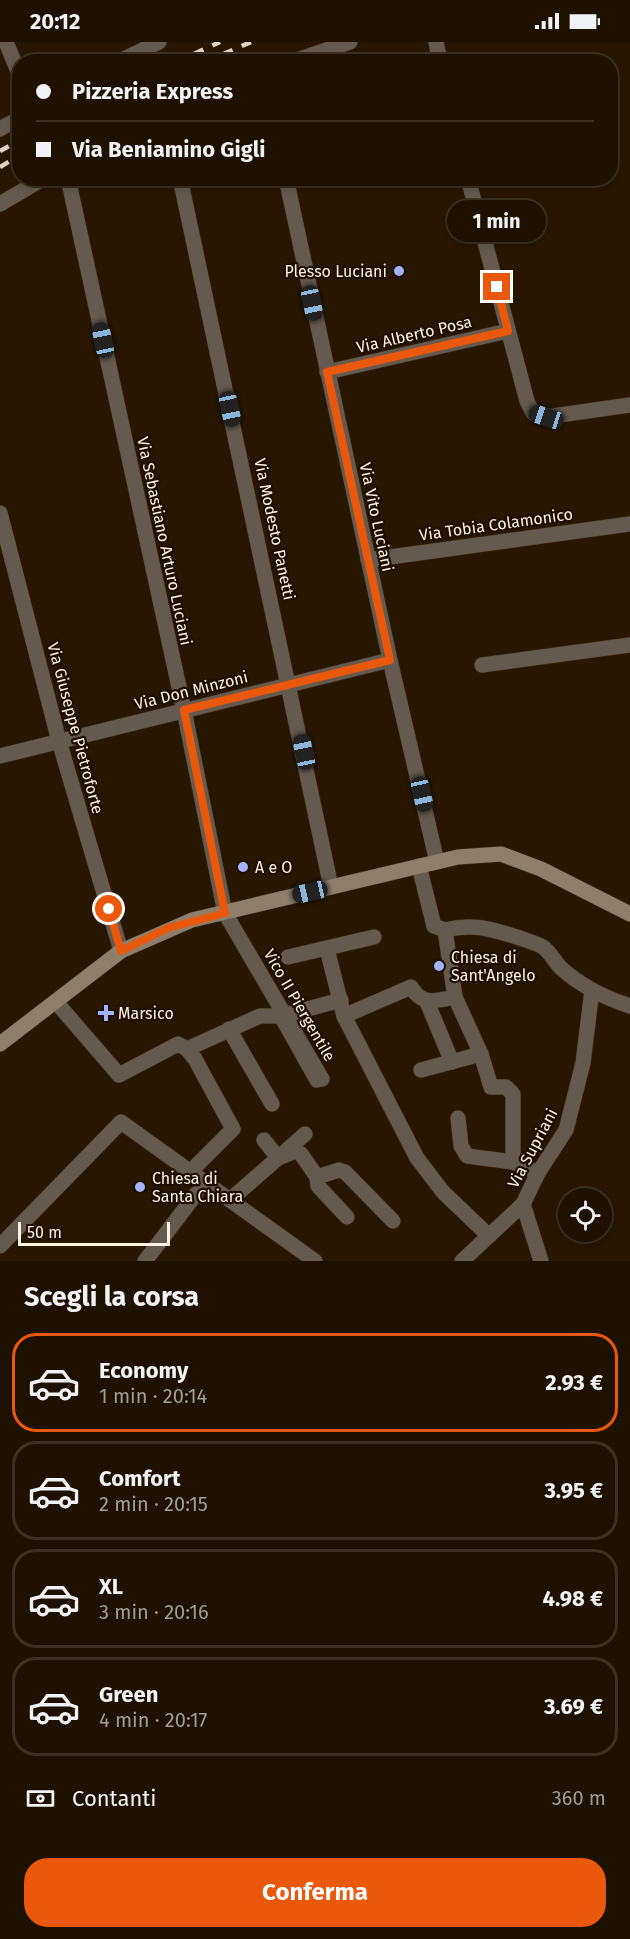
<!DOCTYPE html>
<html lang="it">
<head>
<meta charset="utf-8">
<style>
	:root { --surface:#1e1100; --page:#261a0a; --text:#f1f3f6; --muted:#a19d99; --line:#3c3122; --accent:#ea580c }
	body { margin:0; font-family:"Fira Sans",sans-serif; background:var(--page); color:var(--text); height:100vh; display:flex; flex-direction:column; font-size:22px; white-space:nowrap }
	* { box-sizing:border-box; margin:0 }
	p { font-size:20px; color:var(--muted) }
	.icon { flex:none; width:33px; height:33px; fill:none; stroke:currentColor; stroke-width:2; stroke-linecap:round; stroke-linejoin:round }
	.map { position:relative; height:1219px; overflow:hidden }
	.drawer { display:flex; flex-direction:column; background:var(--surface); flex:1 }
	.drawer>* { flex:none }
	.top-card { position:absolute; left:12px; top:12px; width:606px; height:132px; border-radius:24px; box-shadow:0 3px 9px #0003,0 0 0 2px var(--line); display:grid; align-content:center; height:132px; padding:0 24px; background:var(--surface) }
	.fabs { position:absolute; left:558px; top:1146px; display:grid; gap:12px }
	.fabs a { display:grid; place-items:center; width:54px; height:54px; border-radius:50%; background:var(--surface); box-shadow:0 3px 9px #0003,0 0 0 2px var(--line); font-size:30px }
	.scale { position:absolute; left:18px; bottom:15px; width:152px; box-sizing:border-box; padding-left:6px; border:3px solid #fff2e3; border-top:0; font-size:16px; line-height:21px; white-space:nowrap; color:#fff2e3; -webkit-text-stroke:4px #1f0e00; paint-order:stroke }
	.end { position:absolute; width:27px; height:27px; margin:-14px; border:8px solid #ea580c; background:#fff; box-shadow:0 0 0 3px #fff }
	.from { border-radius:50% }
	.bubble { position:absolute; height:42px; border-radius:21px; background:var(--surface); box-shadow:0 3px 9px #0003,0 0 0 2px var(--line); font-size:20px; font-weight:700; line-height:42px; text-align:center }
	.car { position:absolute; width:18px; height:36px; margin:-18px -9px; border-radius:8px; box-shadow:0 0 4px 2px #0007; background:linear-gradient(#222 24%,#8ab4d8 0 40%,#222 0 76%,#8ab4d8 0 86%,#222 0) }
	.top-card b { display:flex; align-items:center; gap:21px; height:57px; font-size:22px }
	.top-card b+b { border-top:2px solid var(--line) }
	.top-card i { width:15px; height:15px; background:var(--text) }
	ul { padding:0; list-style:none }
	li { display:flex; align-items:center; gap:18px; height:99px; margin:0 12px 9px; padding:0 12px; border:3px solid var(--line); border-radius:24px }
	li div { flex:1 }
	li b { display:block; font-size:22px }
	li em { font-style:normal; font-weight:700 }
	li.active { border-color:var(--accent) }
	li>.icon { width:54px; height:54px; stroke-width:1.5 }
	h2 { padding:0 24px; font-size:27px; line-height:72px }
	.pay { display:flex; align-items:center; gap:15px; height:66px; padding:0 24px; font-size:22px }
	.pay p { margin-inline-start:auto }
	.cta { display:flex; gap:12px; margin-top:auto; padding:12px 24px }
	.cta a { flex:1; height:69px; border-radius:24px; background:var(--accent); color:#fff; font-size:24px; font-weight:700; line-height:69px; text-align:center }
	.status { display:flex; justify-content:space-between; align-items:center; height:42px; padding:0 30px; background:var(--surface); direction:ltr }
	.status svg { height:16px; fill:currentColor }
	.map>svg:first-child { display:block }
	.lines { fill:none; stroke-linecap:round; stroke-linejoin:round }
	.street-casing { stroke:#42311b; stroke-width:16 }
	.secondary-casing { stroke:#42311b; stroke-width:16 }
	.street { stroke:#645a4f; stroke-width:15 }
	.secondary { stroke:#8e7f6c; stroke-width:15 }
	.rail { stroke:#e2d4c4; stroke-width:4.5; stroke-dasharray:10 10; stroke-linecap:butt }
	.route { stroke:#ea580c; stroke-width:8 }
	.poi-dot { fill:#a3b2fd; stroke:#1f0e00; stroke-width:2 }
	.labels { text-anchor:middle; stroke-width:4.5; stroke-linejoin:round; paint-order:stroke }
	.poi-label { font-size:16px; fill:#fff2e3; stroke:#1f0e00; text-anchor:start }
	.street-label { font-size:16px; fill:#fff2e3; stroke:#1f0e00 }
</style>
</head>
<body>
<div class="status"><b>20:12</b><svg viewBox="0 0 49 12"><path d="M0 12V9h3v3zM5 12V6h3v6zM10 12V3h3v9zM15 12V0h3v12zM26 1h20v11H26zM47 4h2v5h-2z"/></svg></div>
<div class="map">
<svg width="630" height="1219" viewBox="0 0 630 1219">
	<rect width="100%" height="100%" fill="#281700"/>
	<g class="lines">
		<defs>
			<g id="street">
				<polyline points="6,0 20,34"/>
				<polyline points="436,0 440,20"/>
				<polyline points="118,20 159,0"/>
				<polyline points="291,20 350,0"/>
				<polyline points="0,87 20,76"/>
				<polyline points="68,136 184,668 225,871 322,1037 317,1038 281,974"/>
				<polyline points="180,136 331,845"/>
				<polyline points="286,136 390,618 437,820"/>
				<polyline points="468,136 527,359 533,371 546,375 630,363"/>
				<polyline points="0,162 44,136"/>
				<polyline points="327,330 508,289"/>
				<polyline points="0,471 59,699 121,909"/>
				<polyline points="368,518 630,482"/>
				<polyline points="482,623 630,603"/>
				<polyline points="0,714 390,618"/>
				<path d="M445,888C473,881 491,887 517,895C525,898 536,901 543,905C550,910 555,920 561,926C581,944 605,956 630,964"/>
				<polyline points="327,907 344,974 417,1116 443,1150 489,1194"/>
				<polyline points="288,915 374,895"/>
				<polyline points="455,955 481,1012 491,1045 506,1045 513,1052 513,1120"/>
				<polyline points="56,960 119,1033 178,1002 187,1007 260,974 281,974 341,958"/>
				<polyline points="427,960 452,1020"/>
				<path d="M344,974L411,945C422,964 436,959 455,955L445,888L434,884L419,824"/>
				<polyline points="229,987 272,1062"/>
				<polyline points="187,1007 195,1017 233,1087 191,1129"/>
				<polyline points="421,1028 481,1012"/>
				<polyline points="458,1076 461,1104 467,1114 513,1120 538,1131"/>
				<polyline points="264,1098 278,1116 305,1092"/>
				<polyline points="317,1135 318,1144 347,1175"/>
				<polyline points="231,1157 278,1116 295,1109 301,1112 317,1135 339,1128 345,1130 393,1179"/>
				<polyline points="523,1162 541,1219"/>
				<polyline points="0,1204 121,1080 315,1219"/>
				<polyline points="145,1219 196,1152"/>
				<polyline points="462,1219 523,1162 538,1131 566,1088 583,1021 592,948"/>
			</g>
			<polyline id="secondary" points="0,1002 121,909 192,878 458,815 501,812 541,827 630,872"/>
		</defs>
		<!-- street casing -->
		<use href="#street" class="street-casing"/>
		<!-- secondary casing -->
		<use href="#secondary" class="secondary-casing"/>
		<!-- street -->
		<use href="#street" class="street"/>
		<!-- secondary -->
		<use href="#secondary" class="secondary"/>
		<!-- rail -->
		<g class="rail">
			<polyline points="176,20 220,0"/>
			<polyline points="205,20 251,0"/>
			<polyline points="0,109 20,98"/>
			<polyline points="0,125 20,113"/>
		</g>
	</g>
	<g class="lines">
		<!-- route -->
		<polyline class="route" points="109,867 121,909 168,886 225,871 184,668 390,618 327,330 508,289 497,245"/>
	</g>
	<!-- markers -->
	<g class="poi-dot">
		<circle cx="399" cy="229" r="6"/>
		<circle cx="243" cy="825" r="6"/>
		<circle cx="439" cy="924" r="6"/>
		<path d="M103 962h6v6h6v6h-6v6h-6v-6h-6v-6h6z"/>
		<circle cx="140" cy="1145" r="6"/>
	</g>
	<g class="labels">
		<!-- poi labels -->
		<g class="poi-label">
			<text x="387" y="235" text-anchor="end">Plesso Luciani</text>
			<text x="255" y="831">A e O</text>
			<text x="451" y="921">Chiesa di<tspan x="451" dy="18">Sant'Angelo</tspan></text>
			<text x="118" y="977">Marsico</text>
			<text x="152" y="1142">Chiesa di<tspan x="152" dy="18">Santa Chiara</tspan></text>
		</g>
		<!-- street labels -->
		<g class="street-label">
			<text transform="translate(414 292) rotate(-13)" y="6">Via Alberto Posa</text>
			<text transform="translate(377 475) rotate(78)" y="6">Via Vito Luciani</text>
			<text transform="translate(496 482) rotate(-8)" y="6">Via Tobia Colamonico</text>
			<text transform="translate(275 487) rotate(78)" y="6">Via Modesto Panetti</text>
			<text transform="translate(165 499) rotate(78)" y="6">Via Sebastiano Arturo Luciani</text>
			<text transform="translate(191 648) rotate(-14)" y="6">Via Don Minzoni</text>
			<text transform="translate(76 686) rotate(75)" y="6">Via Giuseppe Pietroforte</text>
			<text transform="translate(300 963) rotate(60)" y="6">Vico II Piergentile</text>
			<text transform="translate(532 1106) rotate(-62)" y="6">Via Supriani</text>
		</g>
	</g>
</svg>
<div class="fabs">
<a><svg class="icon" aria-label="locate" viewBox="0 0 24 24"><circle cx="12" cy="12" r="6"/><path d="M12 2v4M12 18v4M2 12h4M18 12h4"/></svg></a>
</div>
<div class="scale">50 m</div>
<i class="end from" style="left:109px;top:867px"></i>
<i class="end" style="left:497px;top:245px"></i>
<div class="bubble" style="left:447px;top:158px;width:99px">1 min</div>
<i class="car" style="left:312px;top:261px;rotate:168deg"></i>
<i class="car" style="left:103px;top:298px;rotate:348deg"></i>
<i class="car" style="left:230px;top:367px;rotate:168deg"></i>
<i class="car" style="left:546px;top:375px;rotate:288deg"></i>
<i class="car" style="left:304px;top:710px;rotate:348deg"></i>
<i class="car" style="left:422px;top:752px;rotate:167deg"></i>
<i class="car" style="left:310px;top:850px;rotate:257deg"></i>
<div class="top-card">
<b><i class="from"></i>Pizzeria Express</b>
<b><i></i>Via Beniamino Gigli</b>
</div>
</div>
<section class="drawer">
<h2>Scegli la corsa</h2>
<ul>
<li class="active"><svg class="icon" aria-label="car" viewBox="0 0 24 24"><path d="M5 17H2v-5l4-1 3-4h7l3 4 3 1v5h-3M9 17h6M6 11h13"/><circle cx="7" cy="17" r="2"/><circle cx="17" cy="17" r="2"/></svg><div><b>Economy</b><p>1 min · 20:14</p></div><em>2.93 €</em></li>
<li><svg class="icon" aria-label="car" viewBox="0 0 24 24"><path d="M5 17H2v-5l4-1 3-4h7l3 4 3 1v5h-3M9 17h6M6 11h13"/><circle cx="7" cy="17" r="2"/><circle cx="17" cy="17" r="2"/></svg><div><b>Comfort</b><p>2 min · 20:15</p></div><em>3.95 €</em></li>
<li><svg class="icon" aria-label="car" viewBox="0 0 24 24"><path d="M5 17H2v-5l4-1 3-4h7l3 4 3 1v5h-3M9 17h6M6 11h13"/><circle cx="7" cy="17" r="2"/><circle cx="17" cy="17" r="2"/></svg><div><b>XL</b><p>3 min · 20:16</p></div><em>4.98 €</em></li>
<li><svg class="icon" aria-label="car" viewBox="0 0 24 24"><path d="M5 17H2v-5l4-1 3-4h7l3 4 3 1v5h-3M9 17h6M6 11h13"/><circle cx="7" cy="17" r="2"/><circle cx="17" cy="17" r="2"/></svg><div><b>Green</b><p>4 min · 20:17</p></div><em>3.69 €</em></li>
</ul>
<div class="pay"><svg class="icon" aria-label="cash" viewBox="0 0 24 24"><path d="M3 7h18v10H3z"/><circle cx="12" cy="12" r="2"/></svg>Contanti<p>360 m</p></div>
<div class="cta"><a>Conferma</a></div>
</section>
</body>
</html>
